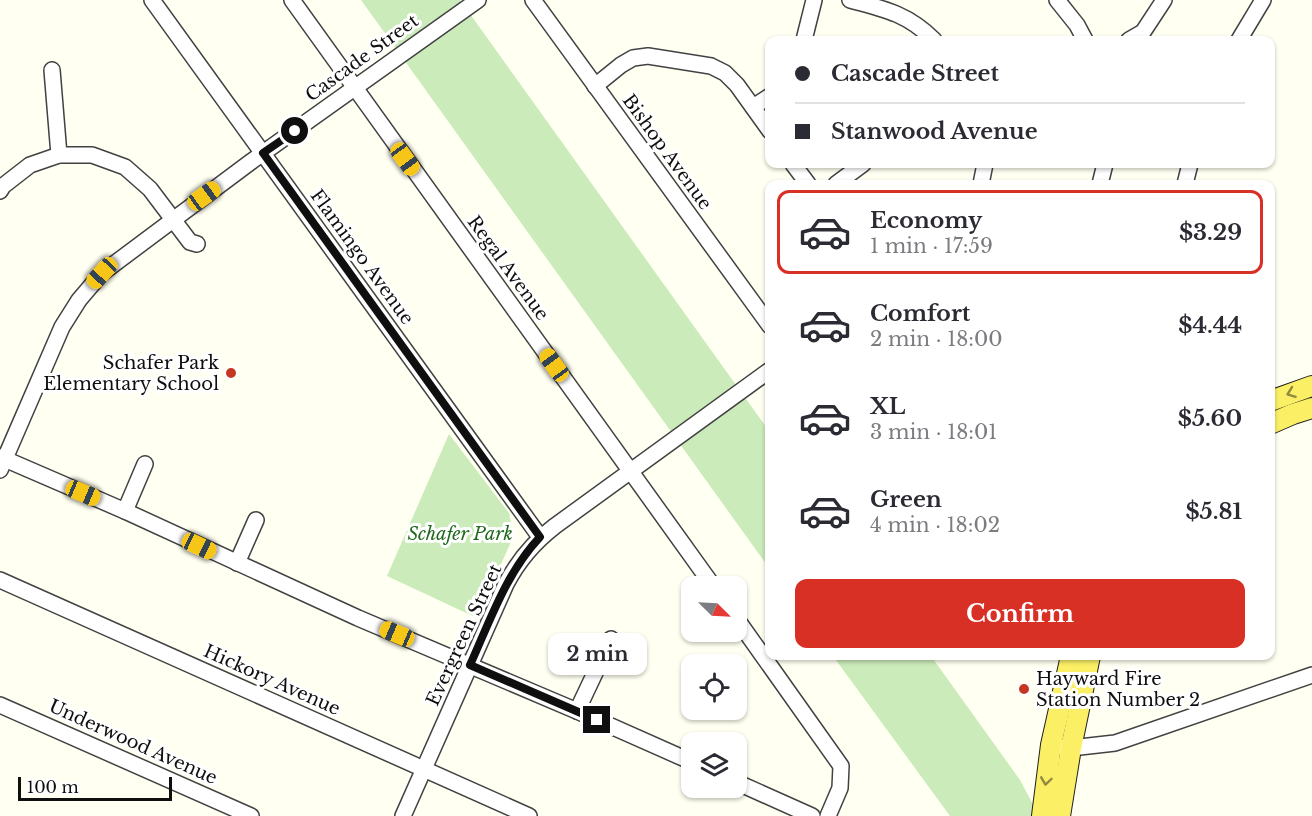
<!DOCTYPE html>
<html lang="en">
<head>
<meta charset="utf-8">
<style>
	:root { --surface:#fff; --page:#f7f7f7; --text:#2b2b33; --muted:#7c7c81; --line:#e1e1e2; --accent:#d93025 }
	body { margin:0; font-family:"Libre Baskerville",serif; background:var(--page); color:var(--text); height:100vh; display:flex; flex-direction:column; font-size:22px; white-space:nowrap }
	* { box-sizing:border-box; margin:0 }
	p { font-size:20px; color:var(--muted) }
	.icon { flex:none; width:33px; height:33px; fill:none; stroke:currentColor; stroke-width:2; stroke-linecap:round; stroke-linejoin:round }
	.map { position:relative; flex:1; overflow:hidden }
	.drawer { position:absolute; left:765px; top:180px; width:510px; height:480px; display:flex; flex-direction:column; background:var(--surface); border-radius:12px; box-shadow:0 2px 4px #0004 }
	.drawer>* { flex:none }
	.guide { position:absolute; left:765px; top:36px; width:510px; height:132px; border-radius:12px; box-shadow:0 2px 4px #0004; display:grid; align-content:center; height:132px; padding:0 30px; background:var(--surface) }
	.needle { width:39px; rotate:114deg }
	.controls { position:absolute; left:681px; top:576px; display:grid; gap:12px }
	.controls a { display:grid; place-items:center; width:66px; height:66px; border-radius:12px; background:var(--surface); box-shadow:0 2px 4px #0004; font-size:30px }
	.scale { position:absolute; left:18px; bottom:15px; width:154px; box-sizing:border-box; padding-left:6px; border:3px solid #0f0f0f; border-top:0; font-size:16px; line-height:21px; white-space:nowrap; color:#0f0f0f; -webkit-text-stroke:4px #fff; paint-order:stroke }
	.end { position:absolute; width:27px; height:27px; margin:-14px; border:8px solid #0f0f0f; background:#fff; box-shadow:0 0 0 3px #fff }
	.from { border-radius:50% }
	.bubble { position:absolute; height:42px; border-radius:12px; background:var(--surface); box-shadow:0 2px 4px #0004; font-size:20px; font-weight:700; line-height:42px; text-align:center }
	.car { position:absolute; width:18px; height:36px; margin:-18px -9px; border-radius:8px; box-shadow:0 0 4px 2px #0007; background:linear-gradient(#f5c518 24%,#345 0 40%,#f5c518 0 76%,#345 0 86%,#f5c518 0) }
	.guide b { display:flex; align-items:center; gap:21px; height:57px; font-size:22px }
	.guide b+b { border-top:2px solid var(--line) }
	.guide i { width:15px; height:15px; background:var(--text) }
	ul { padding:10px 0 0; list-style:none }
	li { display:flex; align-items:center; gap:18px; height:84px; margin:0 12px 9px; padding:0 18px; border:3px solid transparent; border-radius:12px }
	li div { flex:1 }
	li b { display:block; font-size:22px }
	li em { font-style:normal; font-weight:700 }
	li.selected { border-color:var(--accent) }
	li>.icon { width:54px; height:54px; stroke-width:1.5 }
	.primary-button { display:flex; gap:12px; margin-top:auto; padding:12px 30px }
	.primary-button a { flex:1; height:69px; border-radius:12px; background:var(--accent); color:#fff; font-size:24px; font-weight:700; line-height:69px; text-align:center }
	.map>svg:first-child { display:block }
	.green { fill:#cbebba }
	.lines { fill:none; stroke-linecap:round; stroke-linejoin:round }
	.minor-casing { stroke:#424242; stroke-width:18 }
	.major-casing { stroke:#202020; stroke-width:22 }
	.minor { stroke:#fff; stroke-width:15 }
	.major { stroke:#fbef66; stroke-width:20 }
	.oneway { stroke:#918a3f }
	.route { stroke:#0f0f0f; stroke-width:8 }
	.poi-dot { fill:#c43723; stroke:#fff; stroke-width:2 }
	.labels { text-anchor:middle; stroke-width:6; stroke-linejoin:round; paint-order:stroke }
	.street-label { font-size:18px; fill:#0f0f0f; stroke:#fff }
	.poi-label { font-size:18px; fill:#0f0f0f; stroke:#fff; text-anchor:end }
	.park-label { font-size:18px; font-style:italic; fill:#206a1d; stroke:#fff }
</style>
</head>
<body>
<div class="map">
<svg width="1312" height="816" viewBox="0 0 1312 816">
	<rect width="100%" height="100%" fill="#fffff2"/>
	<!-- green -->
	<g class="green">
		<polygon points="361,0 460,0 769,431 769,568"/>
		<polygon points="449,434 509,513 513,532 510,544 477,618 387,576"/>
		<polygon points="833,656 931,656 1020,780 1039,816 950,816"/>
	</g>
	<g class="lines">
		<defs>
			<g id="minor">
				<polyline points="152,0 540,537"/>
				<polyline points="292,0 713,586"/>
				<polyline points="533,0 770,326"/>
				<path d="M850,0C885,9 908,14 934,40"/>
				<polyline points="1057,0 1077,25 1085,40"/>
				<polyline points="804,40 814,0"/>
				<polyline points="1129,40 1143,32 1164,0"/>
				<polyline points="1239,40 1263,0"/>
				<polyline points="52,70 59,155"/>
				<polyline points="595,86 621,65 633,58 648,56 711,66 725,73 737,85 770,131"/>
				<polyline points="753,107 770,96"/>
				<polyline points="793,164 808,184"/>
				<polyline points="836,184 863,164"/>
				<polyline points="981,184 985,164"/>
				<polyline points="1100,184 1105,164"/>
				<polyline points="1185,184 1190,164"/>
				<polyline points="0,191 3,186 30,165 59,155 92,155 125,167 150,189 190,242 197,244"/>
				<polyline points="0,457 125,511 358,618 577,711 692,762"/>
				<polyline points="0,470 62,327 79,300 102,273 252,161 478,0"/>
				<polyline points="125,511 145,464"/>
				<polyline points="237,563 256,520"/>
				<polyline points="0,580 529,816"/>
				<polyline points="736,618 841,766 840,788 828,816"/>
				<polyline points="0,705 251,816"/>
				<polyline points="577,711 611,639"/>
				<polyline points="1063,747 1071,748 1115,743 1312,675"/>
				<polyline points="736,782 812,816"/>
				<path d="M403,816L506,584C518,561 534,542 555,526L770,370"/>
			</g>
			<g id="major">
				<polyline points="1270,401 1312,386"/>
				<polyline points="1270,424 1293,414 1312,408"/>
				<polyline points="1042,816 1051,745 1071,656"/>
				<polyline points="1060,816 1071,748 1090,656"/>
			</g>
		</defs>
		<!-- minor casing -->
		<use href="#minor" class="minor-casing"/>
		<!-- major casing -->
		<use href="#major" class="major-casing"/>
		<!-- minor -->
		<use href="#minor" class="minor"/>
		<!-- major -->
		<use href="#major" class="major"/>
	</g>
	<!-- one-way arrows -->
	<defs><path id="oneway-chevron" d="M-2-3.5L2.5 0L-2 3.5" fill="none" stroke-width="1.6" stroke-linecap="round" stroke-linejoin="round" transform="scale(1.5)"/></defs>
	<g class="oneway">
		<use href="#oneway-chevron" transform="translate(1291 393) rotate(160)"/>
		<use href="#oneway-chevron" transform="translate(1046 781) rotate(98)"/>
	</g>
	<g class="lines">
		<!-- route -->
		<path class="route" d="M295,131L263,153L540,537C506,573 490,621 470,665L597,720"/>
	</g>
	<!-- markers -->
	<g class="poi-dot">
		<circle cx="231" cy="373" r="6"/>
		<circle cx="1024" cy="689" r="6"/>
	</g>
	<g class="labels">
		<!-- street labels -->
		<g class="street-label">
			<text transform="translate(362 58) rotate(-36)" y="6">Cascade Street</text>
			<text transform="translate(667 152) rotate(54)" y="6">Bishop Avenue</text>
			<text transform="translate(362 257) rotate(54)" y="6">Flamingo Avenue</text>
			<text transform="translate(508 268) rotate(54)" y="6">Regal Avenue</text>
			<text transform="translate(464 635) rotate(-65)" y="6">Evergreen Street</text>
			<text transform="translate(272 680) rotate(24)" y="6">Hickory Avenue</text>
			<text transform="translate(133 742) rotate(24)" y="6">Underwood Avenue</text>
		</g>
		<!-- poi labels -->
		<g class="poi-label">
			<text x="219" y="369">Schafer Park<tspan x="219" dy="21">Elementary School</tspan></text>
			<text x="1036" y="685" text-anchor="start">Hayward Fire<tspan x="1036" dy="21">Station Number 2</tspan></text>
		</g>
		<!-- park labels -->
		<g class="park-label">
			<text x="460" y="540">Schafer Park</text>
		</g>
	</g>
</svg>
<div class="controls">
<a><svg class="needle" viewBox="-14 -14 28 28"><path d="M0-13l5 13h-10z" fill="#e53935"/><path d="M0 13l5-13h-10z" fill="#7c7c81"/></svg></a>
<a><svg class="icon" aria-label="locate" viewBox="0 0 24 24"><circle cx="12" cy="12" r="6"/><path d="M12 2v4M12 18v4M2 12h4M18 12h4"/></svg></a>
<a><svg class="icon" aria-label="layers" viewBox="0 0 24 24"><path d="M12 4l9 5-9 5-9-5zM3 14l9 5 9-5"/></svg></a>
</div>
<div class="scale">100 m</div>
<i class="end from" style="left:295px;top:131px"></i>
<i class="end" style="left:597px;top:720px"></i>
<div class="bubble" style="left:548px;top:633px;width:99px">2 min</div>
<i class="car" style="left:405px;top:159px;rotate:144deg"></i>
<i class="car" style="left:204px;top:196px;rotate:54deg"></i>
<i class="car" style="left:102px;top:273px;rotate:223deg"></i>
<i class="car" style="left:554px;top:365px;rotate:324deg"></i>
<i class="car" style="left:83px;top:493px;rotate:113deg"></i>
<i class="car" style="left:199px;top:546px;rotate:115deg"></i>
<i class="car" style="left:397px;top:634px;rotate:293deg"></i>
<div class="guide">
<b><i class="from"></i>Cascade Street</b>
<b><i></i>Stanwood Avenue</b>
</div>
<section class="drawer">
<ul>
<li class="selected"><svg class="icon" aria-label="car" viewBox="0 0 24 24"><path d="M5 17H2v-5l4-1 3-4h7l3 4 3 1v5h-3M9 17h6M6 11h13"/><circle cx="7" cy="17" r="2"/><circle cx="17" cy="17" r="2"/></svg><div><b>Economy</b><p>1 min · 17:59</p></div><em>$3.29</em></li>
<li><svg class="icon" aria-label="car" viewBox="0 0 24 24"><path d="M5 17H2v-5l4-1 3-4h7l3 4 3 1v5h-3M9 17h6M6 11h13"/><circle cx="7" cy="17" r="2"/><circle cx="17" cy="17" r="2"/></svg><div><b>Comfort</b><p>2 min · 18:00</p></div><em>$4.44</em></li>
<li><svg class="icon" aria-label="car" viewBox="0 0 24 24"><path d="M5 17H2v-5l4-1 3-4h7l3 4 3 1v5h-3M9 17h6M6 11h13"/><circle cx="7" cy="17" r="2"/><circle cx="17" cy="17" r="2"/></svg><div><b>XL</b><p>3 min · 18:01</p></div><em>$5.60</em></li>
<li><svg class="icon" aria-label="car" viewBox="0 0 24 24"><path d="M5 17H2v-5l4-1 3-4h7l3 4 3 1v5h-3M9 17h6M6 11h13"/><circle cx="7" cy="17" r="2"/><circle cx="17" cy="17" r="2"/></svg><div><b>Green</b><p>4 min · 18:02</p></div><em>$5.81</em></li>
</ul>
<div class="primary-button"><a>Confirm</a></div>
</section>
</div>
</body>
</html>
